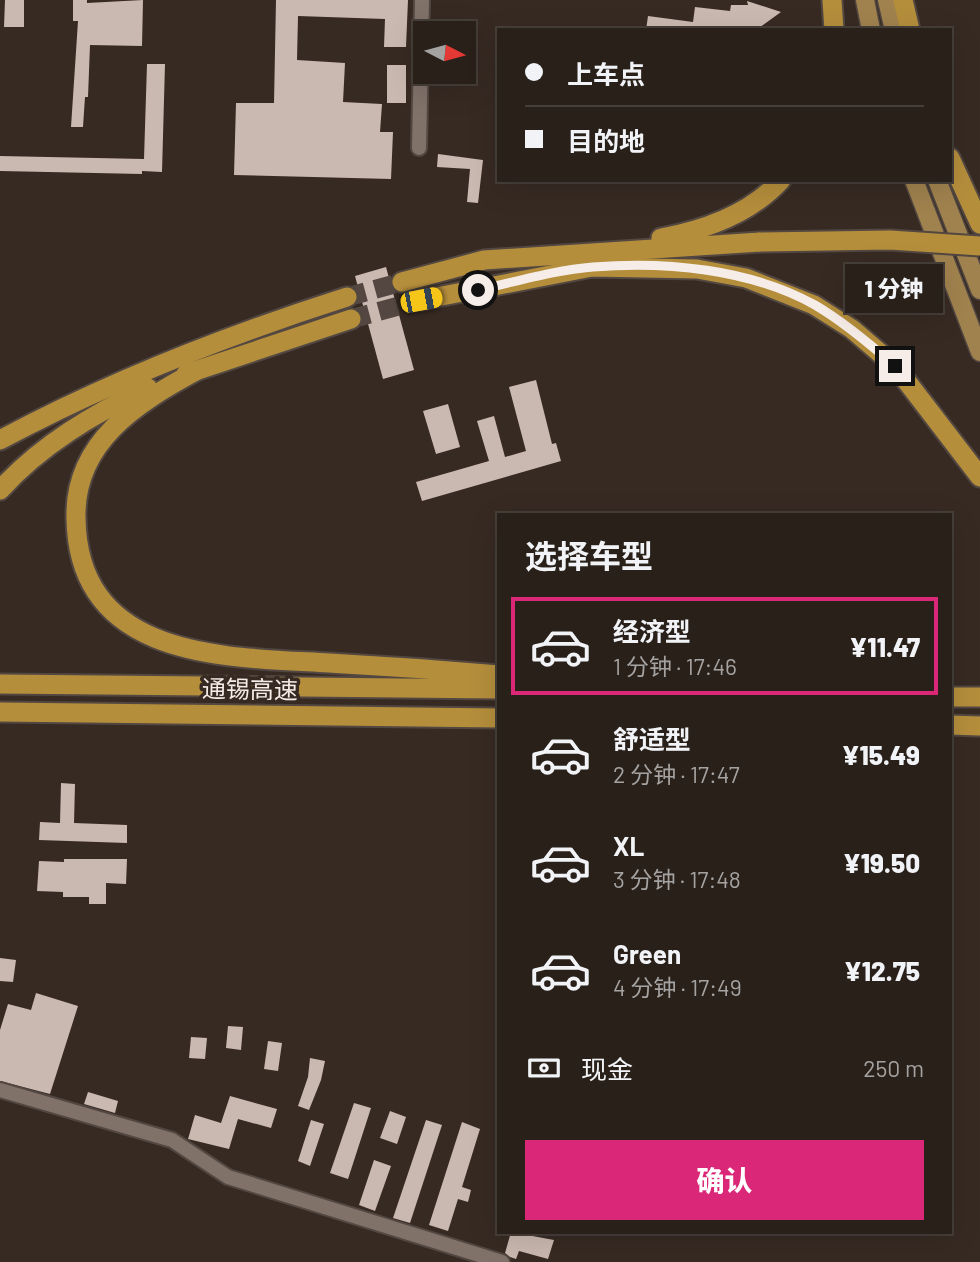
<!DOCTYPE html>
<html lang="zh">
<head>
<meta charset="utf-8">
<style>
	:root { --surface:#29201a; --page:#312823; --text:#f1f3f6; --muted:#a5a3a2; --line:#453e39; --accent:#db2777 }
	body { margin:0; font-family:Barlow,"Noto Sans SC",sans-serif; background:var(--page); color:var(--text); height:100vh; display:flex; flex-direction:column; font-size:26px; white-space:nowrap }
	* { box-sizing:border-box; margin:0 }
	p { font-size:23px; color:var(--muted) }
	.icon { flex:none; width:38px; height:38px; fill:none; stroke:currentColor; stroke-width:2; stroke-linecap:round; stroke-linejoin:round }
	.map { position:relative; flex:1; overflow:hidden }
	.sheet { position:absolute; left:497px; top:513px; width:455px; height:721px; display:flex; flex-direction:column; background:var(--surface); border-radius:0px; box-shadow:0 7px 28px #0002,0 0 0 2px var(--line) }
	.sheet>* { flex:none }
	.guide { position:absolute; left:497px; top:28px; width:455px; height:154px; border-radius:0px; box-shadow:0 7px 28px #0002,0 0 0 2px var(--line); display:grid; align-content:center; height:154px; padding:0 28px; background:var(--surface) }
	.needle { width:46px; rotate:96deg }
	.buttons { position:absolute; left:413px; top:21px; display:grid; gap:14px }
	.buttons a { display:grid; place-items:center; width:63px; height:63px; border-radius:0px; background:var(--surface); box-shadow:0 7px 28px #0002,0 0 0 2px var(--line); font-size:35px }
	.end { position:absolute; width:32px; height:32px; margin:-16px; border:9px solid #f6ede8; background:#111; box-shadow:0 0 0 4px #111 }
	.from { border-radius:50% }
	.bubble { position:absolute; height:49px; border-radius:0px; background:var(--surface); box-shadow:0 7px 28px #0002,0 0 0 2px var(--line); font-size:23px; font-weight:800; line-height:49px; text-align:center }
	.car { position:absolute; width:21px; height:42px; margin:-21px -10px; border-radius:9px; box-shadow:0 0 5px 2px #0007; background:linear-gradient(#f5c518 24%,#345 0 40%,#f5c518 0 76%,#345 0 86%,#f5c518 0) }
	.guide b { display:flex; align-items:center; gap:24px; height:66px; font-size:26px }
	.guide b+b { border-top:2px solid var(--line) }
	.guide i { width:18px; height:18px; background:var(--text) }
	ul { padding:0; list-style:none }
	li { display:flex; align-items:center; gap:21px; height:98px; margin:0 14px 10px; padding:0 14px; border:4px solid transparent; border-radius:0px }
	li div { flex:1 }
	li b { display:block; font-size:26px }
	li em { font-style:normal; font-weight:800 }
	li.selected { border-color:var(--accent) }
	li>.icon { width:63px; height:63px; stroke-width:1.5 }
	h2 { padding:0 28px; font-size:32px; line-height:84px }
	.pay { display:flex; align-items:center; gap:18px; height:77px; padding:0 28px; font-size:26px }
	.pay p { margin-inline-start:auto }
	.button { display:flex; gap:14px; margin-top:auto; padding:14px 28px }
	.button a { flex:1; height:80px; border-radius:0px; background:var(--accent); color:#fff; font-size:28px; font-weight:800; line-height:80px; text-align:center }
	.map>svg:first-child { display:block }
	.building { fill:#cab9b0 }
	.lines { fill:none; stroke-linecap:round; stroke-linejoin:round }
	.highway-tunnel { stroke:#544741; stroke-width:19; stroke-dasharray:19 10; stroke-linecap:butt }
	.minor-casing { stroke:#524741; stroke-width:18 }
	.major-casing { stroke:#524741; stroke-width:21 }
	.highway-casing { stroke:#524741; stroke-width:23 }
	.minor { stroke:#807169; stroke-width:14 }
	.major { stroke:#a0824e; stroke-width:18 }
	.highway { stroke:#b58e3c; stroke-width:19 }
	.highway-bridge-casing { stroke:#524741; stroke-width:23; stroke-linecap:butt }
	.highway-bridge { stroke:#b58e3c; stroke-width:19 }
	.route { stroke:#f6ede8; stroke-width:9 }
	.labels { text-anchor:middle; stroke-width:7; stroke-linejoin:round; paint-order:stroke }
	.street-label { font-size:24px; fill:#f6ede8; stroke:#372a23 }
</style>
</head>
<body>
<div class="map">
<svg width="980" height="1262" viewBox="0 0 980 1262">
	<rect width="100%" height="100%" fill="#372a23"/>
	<!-- building -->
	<g class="building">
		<polygon points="5,0 24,0 24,27 4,27"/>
		<polygon points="73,0 87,0 87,3 143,0 142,46 90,45 88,97 85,97 83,127 71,127 78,21 73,21"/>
		<polygon points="276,0 408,0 406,47 384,47 385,19 298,16 297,60 345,63 343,102 382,104 380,132 393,132 391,179 234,175 236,103 274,103"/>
		<polygon points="747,1 781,12 756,30 646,30 648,16 693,22 695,7 730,11 731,5 748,5"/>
		<polygon points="147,64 165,64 162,172 142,171 142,174 0,171 0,156 144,159"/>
		<rect x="387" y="65" width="19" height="38"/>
		<polygon points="438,154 483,160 478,203 467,202 470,169 437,167"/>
		<polygon points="386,267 414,370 383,379 355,276"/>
		<polygon points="536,380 552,444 556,443 561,461 422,501 416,482 489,461 477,421 494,416 505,457 526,451 509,387"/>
		<polygon points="448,404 460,447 436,454 423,411"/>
		<polygon points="61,783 75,784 74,823 127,825 127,843 39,840 40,822 60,823"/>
		<polygon points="64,859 127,859 126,884 106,883 106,904 89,904 89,897 63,897 63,892 37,891 39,861 64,862"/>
		<polygon points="0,958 16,960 13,982 0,981"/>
		<polygon points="36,993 78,1006 50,1094 0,1081 0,1030 8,1004 31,1010"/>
		<polygon points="228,1026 243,1027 241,1050 226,1048"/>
		<polygon points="191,1037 207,1038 205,1059 189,1058"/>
		<polygon points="268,1041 282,1043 278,1071 264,1069"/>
		<polygon points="310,1058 325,1061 321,1080 309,1110 298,1106 308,1077"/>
		<polygon points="88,1092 118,1101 115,1113 84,1104"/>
		<polygon points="230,1096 277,1109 271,1128 238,1119 229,1149 188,1139 195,1115 221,1123"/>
		<polygon points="354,1103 371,1108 348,1179 330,1173"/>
		<polygon points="390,1111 406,1117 397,1144 380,1138"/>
		<polygon points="311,1120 324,1124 310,1166 298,1161"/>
		<polygon points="426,1120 442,1125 410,1223 393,1218"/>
		<polygon points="462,1122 480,1129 462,1187 471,1190 468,1202 458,1199 448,1231 429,1225"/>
		<polygon points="374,1160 391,1166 375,1211 359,1205"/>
		<polygon points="511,1232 554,1240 548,1259 519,1251 516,1259 510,1257 505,1253"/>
	</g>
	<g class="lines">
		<!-- highway-tunnel -->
		<g class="highway-tunnel">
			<polyline points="347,297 402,282"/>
			<polyline points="351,319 421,300"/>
		</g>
		<defs>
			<g id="minor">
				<polyline points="419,148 422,0"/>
				<polyline points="0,1090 172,1140 228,1177 502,1262"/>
			</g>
			<g id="major">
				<polyline points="865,0 871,30"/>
				<polyline points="887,0 894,30"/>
				<polyline points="914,180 980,352"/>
				<polyline points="937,180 980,290"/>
			</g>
			<g id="highway">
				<polyline points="832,0 834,30"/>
				<polyline points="903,0 910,30"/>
				<polyline points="950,158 980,224"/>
				<path d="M661,238C705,230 750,214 781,180"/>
				<polyline points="402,282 484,260 760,242"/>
				<polyline points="421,300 592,267 697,269 746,278 814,305 852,329 895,366 980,477"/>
				<path d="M196,371C137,403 74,442 76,518C78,660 225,657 329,663C385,666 442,670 499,675"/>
				<polyline points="186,374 351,319"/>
				<path d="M0,440C110,381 228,335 347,297"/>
				<path d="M0,490C41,445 93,414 148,388"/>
				<polyline points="0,684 499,689"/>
				<polyline points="950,697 980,697"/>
				<polyline points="0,712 499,718"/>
				<polyline points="950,725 980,726"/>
			</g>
		</defs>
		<!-- minor casing -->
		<use href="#minor" class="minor-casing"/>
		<!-- major casing -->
		<use href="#major" class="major-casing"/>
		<!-- highway casing -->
		<use href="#highway" class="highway-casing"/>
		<!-- minor -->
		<use href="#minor" class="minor"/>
		<!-- major -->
		<use href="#major" class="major"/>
		<!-- highway -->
		<use href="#highway" class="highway"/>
		<defs>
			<polyline id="highway-bridge" points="760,242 890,240 980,246"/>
		</defs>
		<!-- highway-bridge casing -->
		<use href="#highway-bridge" class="highway-bridge-casing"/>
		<!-- highway-bridge -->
		<use href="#highway-bridge" class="highway-bridge"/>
	</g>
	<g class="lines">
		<!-- route -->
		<path class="route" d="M478,290C515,282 555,270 593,267C666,261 750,269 815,305C844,322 870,344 895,366"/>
	</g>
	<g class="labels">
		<!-- street labels -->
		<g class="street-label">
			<text transform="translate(250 690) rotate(1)" y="8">通锡高速</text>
		</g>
	</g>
</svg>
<div class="buttons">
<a><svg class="needle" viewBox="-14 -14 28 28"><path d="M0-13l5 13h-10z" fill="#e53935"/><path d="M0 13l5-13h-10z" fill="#a5a3a2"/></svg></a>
</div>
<i class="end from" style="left:478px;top:290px"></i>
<i class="end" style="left:895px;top:366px"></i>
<div class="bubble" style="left:845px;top:264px;width:98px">1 分钟</div>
<i class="car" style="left:421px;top:300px;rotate:79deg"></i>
<div class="guide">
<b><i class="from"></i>上车点</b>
<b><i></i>目的地</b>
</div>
<section class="sheet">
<h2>选择车型</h2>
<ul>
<li class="selected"><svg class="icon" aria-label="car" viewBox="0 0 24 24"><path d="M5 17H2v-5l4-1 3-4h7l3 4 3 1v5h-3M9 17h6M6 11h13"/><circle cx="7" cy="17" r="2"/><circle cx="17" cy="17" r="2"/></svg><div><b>经济型</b><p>1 分钟 · 17:46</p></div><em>¥11.47</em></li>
<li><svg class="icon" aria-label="car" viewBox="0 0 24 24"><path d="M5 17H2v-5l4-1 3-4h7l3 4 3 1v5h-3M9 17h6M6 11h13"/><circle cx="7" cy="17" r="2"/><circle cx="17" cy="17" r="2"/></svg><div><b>舒适型</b><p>2 分钟 · 17:47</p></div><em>¥15.49</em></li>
<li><svg class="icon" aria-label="car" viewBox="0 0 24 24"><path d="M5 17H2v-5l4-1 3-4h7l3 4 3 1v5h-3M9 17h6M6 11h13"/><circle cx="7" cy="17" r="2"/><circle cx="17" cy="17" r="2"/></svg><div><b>XL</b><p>3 分钟 · 17:48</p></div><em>¥19.50</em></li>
<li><svg class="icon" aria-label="car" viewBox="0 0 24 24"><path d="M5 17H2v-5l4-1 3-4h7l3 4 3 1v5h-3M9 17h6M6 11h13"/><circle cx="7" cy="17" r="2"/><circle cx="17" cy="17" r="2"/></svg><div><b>Green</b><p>4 分钟 · 17:49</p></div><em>¥12.75</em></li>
</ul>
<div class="pay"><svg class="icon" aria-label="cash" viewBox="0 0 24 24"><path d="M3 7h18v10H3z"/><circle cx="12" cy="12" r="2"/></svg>现金<p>250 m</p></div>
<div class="button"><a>确认</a></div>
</section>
</div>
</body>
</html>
